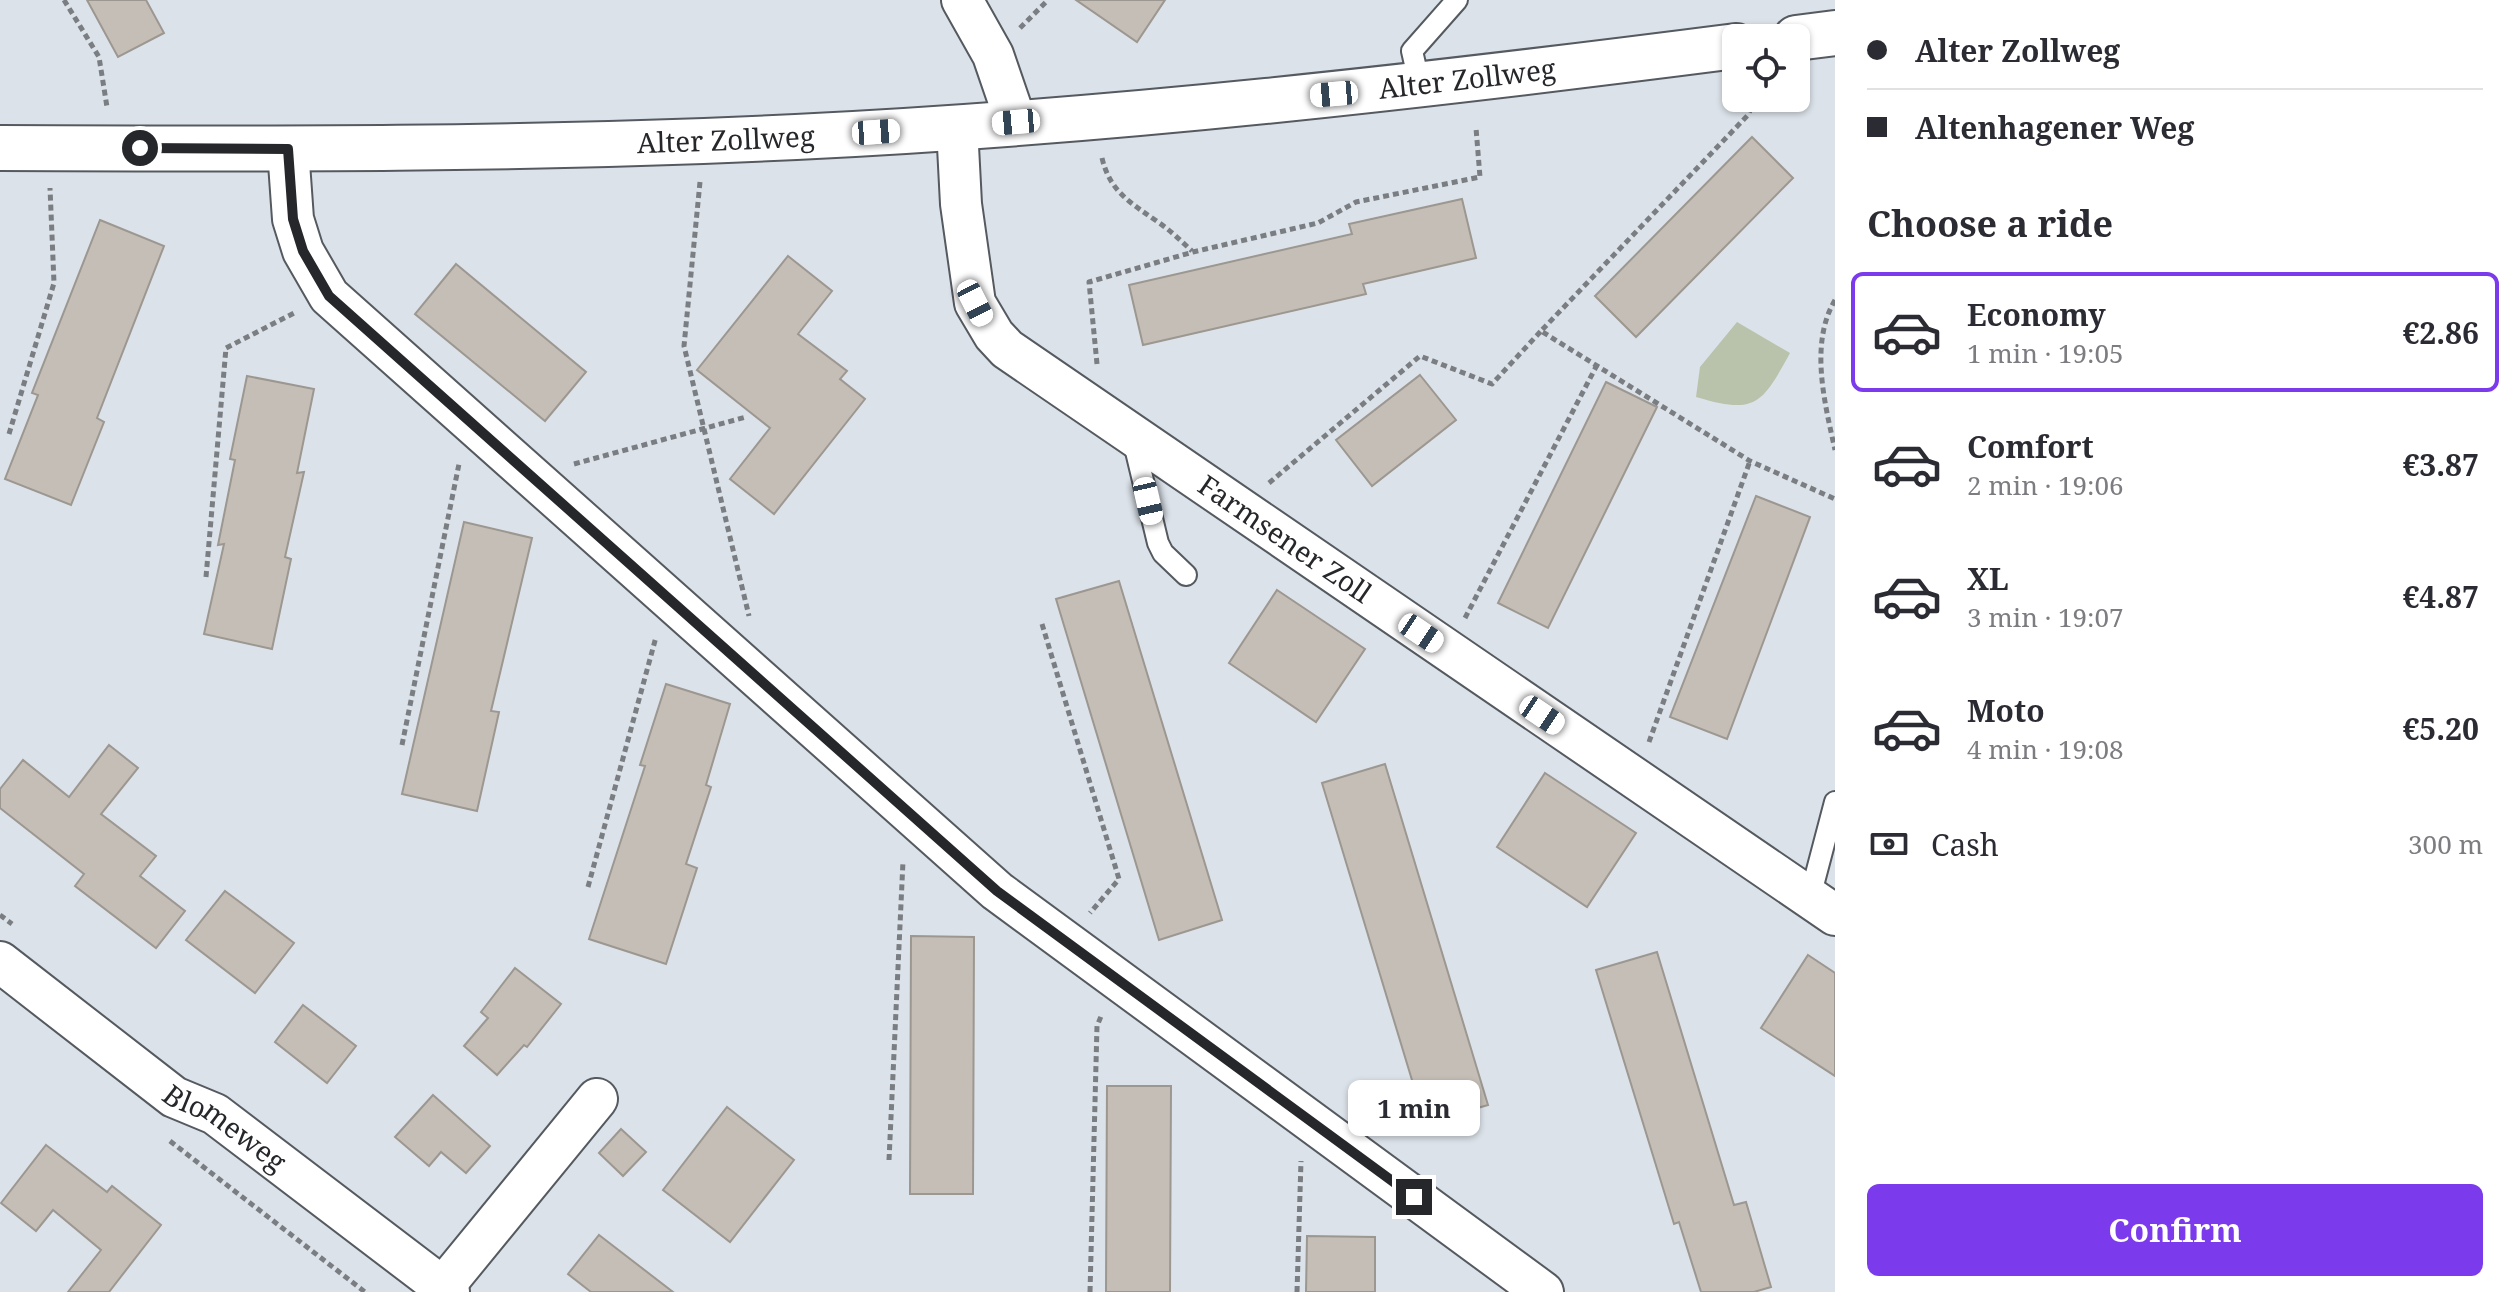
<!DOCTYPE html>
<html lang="en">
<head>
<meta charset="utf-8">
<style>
	:root { --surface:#fff; --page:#f7f7f7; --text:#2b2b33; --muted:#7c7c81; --line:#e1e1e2; --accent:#7c3aed }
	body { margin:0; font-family:"Noto Serif",serif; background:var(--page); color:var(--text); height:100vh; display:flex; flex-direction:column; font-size:30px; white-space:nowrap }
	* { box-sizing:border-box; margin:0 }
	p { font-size:26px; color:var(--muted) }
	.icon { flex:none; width:44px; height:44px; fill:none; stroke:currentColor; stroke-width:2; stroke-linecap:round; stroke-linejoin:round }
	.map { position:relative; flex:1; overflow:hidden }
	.drawer { display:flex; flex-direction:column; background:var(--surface); width:680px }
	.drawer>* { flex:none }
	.guide { display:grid; align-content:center; height:176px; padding:0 32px; background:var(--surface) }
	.fabs { position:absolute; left:1722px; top:24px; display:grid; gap:16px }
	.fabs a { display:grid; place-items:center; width:88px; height:88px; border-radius:12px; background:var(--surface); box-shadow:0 2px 6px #0004; font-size:40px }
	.end { position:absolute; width:36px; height:36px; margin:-18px; border:10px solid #25272a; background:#fff; box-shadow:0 0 0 4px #fff }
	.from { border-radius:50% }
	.bubble { position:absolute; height:56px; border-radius:12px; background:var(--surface); box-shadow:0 2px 6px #0004; font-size:26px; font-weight:700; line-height:56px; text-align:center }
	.car { position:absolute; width:24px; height:48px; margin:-24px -12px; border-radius:10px; box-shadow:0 0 6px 2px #0007; background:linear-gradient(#fff 24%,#345 0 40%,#fff 0 76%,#345 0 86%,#fff 0) }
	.guide b { display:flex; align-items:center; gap:28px; height:76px; font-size:30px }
	.guide b+b { border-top:2px solid var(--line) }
	.guide i { width:20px; height:20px; background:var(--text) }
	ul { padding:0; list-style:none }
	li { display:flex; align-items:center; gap:24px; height:120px; margin:0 16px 12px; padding:0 16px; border:4px solid transparent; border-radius:12px }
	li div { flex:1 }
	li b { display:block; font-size:30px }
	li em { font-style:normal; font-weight:700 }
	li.current { border-color:var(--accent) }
	li>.icon { width:72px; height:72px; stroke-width:1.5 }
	h2 { padding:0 32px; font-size:36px; line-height:96px }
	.pay { display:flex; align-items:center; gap:20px; height:88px; padding:0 32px; font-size:30px }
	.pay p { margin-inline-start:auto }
	.primary-button { display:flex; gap:16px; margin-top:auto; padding:16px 32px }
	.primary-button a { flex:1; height:92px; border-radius:12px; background:var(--accent); color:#fff; font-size:32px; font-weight:700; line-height:92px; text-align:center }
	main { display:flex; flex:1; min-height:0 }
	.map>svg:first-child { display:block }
	.green { fill:#b9c3ac }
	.building { fill:#c4beb7; stroke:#9c9790; stroke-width:2 }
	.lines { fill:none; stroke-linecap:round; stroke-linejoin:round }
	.service-casing { stroke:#555a60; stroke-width:24 }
	.minor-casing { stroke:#555a60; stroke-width:44 }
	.tertiary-casing { stroke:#555a60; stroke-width:48 }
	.path { stroke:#7a7e83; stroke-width:5; stroke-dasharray:6 4; stroke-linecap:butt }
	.service { stroke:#fff; stroke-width:20 }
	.minor { stroke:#fff; stroke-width:40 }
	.tertiary { stroke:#fff; stroke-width:44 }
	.route { stroke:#25272a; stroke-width:10 }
	.labels { text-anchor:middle; stroke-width:8; stroke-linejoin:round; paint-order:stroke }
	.street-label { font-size:28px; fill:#25272a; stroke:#e8eff6 }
</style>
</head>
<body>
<main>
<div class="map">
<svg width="1835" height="1292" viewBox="0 0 1835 1292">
	<rect width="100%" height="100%" fill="#dbe2e9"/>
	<!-- green -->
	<path class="green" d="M1737,322L1790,353C1762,404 1756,415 1696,397L1700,367Z"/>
	<!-- building -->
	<g class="building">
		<polygon points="87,0 146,0 164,33 118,57"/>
		<polygon points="1076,0 1165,0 1137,42"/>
		<polygon points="1752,137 1793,178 1636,337 1595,296"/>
		<polygon points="1462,199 1476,258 1363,284 1366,294 1143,345 1129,285 1352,234 1349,224"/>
		<polygon points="100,220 164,246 97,418 104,422 71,505 5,479 38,395 32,393"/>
		<polygon points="788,256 832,291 798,334 847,371 840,379 865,399 774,514 730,479 770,428 697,370"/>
		<polygon points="456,264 586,372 545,421 415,314"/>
		<polygon points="1420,375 1456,420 1372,486 1336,440"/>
		<polygon points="247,376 314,389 297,473 304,472 285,557 291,559 272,649 204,634 224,544 218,545 235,460 230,459"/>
		<polygon points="1606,382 1657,407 1548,628 1498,603"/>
		<polygon points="1756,496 1810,517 1727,739 1670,717"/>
		<polygon points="464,522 532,538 491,711 499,712 477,811 402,794"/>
		<polygon points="1119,581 1222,920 1159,940 1056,599"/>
		<polygon points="1277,590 1365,649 1316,722 1229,663"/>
		<polygon points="666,684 730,704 706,785 711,787 686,864 697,868 666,964 589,939 645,766 640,765"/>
		<polygon points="109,745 138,768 101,814 156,856 140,876 185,911 156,948 75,886 84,874 0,808 0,789 23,760 69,797"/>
		<polygon points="1385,764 1488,1105 1425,1123 1322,783"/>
		<polygon points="1545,773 1636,833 1587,907 1497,847"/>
		<polygon points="225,891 294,943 255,993 186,940"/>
		<polygon points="911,936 974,937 973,1194 910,1194"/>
		<polygon points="1657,952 1734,1205 1746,1202 1771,1287 1754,1292 1701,1292 1679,1222 1674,1224 1596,970"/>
		<polygon points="1808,955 1835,973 1835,1076 1761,1028"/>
		<polygon points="515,968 561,1004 527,1047 524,1045 497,1075 464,1046 488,1018 481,1012"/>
		<polygon points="303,1005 356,1046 327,1083 275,1042"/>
		<polygon points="1107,1086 1171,1086 1170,1292 1106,1292"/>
		<polygon points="433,1095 490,1146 466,1173 441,1152 429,1166 395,1137"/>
		<polygon points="727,1107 794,1160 730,1242 663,1190"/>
		<polygon points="621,1129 646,1152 623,1176 599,1153"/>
		<polygon points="46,1145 107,1192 112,1186 161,1225 109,1292 68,1292 101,1250 53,1210 36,1231 1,1203"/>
		<polygon points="599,1235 673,1292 591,1292 568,1274"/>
		<polygon points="1307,1236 1375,1237 1375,1292 1306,1292"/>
	</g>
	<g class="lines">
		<defs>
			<g id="service">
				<polyline points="1420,86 1412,51 1457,0"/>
				<polyline points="1133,439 1158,543 1163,553 1186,575"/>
				<polyline points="1810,897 1835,802"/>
			</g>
			<g id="minor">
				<polyline points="962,0 993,55 1016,122"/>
				<path id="s1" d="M957,127L961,204L975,303L994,335L1007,349L1835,915"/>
				<polyline points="288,149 293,219 303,251 329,296 997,891 1543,1292"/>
				<path id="s2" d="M0,962L174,1097L215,1114L449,1292"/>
				<polyline points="439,1292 597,1099"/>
			</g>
			<g id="tertiary">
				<polyline points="1796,38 1835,33"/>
				<path id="s3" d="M0,148C265,149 531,150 796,137C1110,122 1424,86 1736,46"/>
			</g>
		</defs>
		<!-- service casing -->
		<use href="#service" class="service-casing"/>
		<!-- minor casing -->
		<use href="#minor" class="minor-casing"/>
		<!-- tertiary casing -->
		<use href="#tertiary" class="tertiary-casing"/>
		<!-- path -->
		<g class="path">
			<polyline points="64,0 99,57 107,107"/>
			<polyline points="1020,28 1048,0"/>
			<polyline points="1756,98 1748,115 1541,331 1750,461 1835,499"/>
			<path d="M1102,158C1110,192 1131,203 1158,222C1170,230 1181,241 1192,251"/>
			<polyline points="700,182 684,346 749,616"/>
			<path d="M1835,300C1809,344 1825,404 1835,450"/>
			<polyline points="1097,364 1089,282 1193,252 1318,223 1356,202 1480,177 1476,128"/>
			<polyline points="9,434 54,283 50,188"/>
			<polyline points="574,464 746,417"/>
			<polyline points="1269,483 1420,356 1492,384 1541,331"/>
			<polyline points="206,577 226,348 294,313"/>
			<polyline points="1465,618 1598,363"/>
			<polyline points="1042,624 1119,879 1090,913"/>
			<polyline points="1649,742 1750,461"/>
			<polyline points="402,745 459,464"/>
			<polyline points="588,887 656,637"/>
			<polyline points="0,915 12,924"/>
			<polyline points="170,1141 365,1292"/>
			<polyline points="889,1160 903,861"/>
			<polyline points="1090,1292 1097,1026 1102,1014"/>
			<polyline points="1297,1292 1301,1161"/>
		</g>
		<!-- service -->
		<use href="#service" class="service"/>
		<!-- minor -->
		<use href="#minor" class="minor"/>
		<!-- tertiary -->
		<use href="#tertiary" class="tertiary"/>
	</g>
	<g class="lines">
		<!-- route -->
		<polyline class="route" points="140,148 288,149 293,219 303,251 329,296 997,891 1414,1197"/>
	</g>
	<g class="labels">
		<!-- street labels -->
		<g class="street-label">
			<text dy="10" stroke="none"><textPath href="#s3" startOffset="1470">Alter Zollweg</textPath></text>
			<text dy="10" stroke="none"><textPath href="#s3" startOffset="726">Alter Zollweg</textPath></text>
			<text dy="10" stroke="none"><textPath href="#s1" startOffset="570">Farmsener Zoll</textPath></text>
			<text dy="10" stroke="none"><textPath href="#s2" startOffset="280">Blomeweg</textPath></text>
		</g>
	</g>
</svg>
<div class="fabs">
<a><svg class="icon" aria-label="locate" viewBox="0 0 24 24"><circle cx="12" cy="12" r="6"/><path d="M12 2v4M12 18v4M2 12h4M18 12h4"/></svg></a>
</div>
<i class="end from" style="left:140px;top:148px"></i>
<i class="end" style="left:1414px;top:1197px"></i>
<div class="bubble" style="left:1348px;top:1080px;width:132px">1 min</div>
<i class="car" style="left:1334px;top:94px;rotate:265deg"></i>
<i class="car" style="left:1016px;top:122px;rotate:265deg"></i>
<i class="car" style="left:876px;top:132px;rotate:86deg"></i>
<i class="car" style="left:975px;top:303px;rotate:153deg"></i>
<i class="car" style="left:1148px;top:501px;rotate:167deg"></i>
<i class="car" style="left:1421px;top:633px;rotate:124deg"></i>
<i class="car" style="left:1542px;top:715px;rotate:124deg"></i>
</div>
<section class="drawer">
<div class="guide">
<b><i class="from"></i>Alter Zollweg</b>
<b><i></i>Altenhagener Weg</b>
</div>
<h2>Choose a ride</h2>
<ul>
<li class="current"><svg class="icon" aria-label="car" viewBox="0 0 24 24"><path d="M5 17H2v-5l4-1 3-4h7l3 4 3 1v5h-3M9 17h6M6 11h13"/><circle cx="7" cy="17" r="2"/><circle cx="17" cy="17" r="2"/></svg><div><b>Economy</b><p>1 min · 19:05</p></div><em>€2.86</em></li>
<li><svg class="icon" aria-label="car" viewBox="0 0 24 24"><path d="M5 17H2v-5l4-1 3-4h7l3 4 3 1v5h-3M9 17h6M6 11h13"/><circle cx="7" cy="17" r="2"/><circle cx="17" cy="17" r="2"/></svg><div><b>Comfort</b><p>2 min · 19:06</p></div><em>€3.87</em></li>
<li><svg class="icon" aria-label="car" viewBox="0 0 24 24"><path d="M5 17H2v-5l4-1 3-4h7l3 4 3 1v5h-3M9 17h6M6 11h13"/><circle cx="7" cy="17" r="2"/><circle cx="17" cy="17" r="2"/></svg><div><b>XL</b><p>3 min · 19:07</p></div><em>€4.87</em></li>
<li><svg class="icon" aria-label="car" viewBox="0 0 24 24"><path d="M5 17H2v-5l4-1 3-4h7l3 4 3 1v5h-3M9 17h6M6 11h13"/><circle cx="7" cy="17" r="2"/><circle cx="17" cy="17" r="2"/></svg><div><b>Moto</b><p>4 min · 19:08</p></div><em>€5.20</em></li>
</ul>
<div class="pay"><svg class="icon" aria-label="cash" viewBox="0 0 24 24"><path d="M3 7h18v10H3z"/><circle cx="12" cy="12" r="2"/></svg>Cash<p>300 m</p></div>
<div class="primary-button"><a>Confirm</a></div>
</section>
</main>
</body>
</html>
